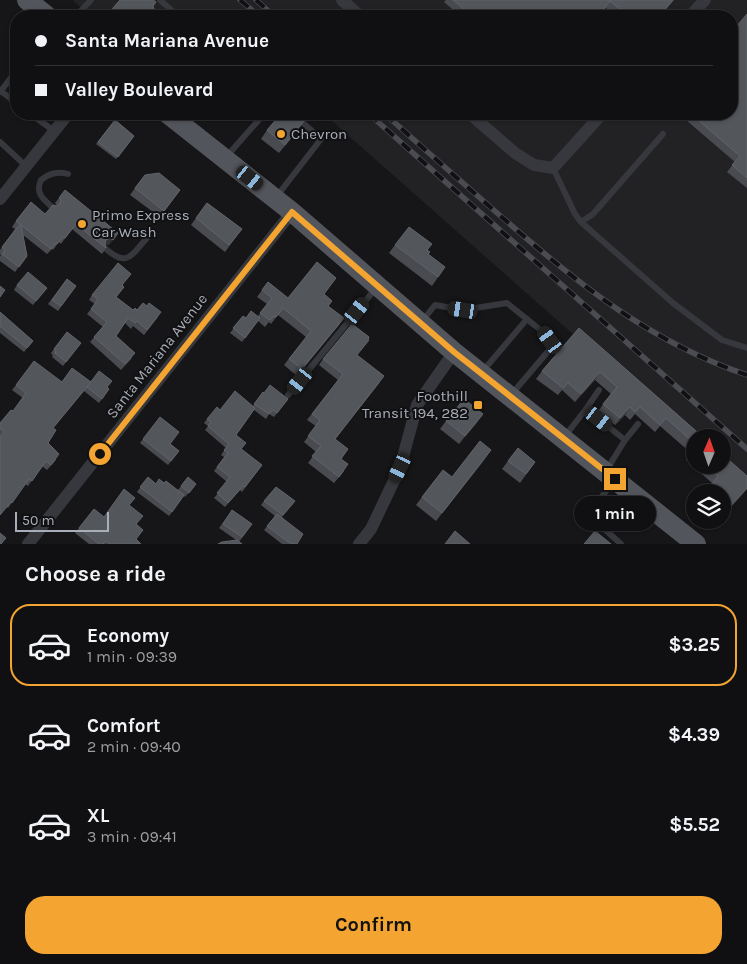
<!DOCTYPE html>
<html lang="en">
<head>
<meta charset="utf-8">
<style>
	:root { --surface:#101012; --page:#1e1e20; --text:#f1f3f6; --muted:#9c9d9f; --line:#303032; --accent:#f4a531 }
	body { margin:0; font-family:Karla,sans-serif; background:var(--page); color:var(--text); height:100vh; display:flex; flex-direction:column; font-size:19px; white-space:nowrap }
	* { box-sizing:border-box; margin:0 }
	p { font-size:16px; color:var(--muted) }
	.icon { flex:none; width:28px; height:28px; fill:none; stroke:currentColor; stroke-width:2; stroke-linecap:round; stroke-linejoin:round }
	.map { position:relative; height:544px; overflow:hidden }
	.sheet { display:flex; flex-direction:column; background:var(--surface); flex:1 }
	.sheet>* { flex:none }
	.hud { position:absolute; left:10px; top:10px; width:728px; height:110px; border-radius:20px; box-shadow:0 1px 4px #0004,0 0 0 1px var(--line); display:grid; align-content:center; height:110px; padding:0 25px; background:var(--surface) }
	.needle { width:32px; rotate:2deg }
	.controls { position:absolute; left:686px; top:429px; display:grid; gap:10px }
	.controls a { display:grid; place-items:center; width:45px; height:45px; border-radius:50%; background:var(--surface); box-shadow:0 1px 4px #0004,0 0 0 1px var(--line); font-size:25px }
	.scale { position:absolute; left:15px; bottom:12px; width:94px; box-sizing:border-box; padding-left:5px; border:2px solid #a8aeb8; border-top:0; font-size:14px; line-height:18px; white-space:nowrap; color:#a8aeb8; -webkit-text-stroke:4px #111113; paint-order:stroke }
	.end { position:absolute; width:22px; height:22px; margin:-11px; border:6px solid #f4a531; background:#111; box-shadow:0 0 0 2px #111 }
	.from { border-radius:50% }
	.bubble { position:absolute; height:35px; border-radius:18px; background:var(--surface); box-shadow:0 1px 4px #0004,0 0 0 1px var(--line); font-size:16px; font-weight:700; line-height:35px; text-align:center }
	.car { position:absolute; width:15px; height:30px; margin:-15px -8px; border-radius:6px; box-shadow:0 0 4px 1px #0007; background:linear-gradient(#222 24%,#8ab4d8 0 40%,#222 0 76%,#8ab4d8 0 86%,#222 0) }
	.hud b { display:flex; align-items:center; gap:18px; height:48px; font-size:19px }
	.hud b+b { border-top:1px solid var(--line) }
	.hud i { width:12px; height:12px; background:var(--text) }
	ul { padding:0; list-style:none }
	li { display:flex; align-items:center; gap:15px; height:82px; margin:0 10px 8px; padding:0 15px; border:2px solid transparent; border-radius:20px }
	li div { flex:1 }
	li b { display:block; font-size:19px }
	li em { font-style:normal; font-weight:700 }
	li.active { border-color:var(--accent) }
	li>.icon { width:45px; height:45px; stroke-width:1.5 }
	h2 { padding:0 25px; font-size:22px; line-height:60px }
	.action { display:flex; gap:10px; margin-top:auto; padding:10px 25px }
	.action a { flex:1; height:58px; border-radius:20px; background:var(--accent); color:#111; font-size:20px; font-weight:700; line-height:58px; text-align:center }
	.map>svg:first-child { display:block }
	.built { fill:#222225 }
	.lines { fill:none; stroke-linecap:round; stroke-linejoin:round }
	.lane { stroke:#37383d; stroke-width:6 }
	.street { stroke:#37383d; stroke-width:12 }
	.primary { stroke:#53555c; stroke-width:20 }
	.rail-casing { stroke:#4a4c52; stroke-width:5.5 }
	.rail { stroke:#111113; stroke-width:4; stroke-dasharray:11; stroke-linecap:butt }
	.wall { fill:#494b50 }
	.shaded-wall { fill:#303235 }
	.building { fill:#53565b; stroke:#61646a }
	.route { stroke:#f4a531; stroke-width:6 }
	.poi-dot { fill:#f4a531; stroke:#111113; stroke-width:2 }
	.labels { text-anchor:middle; stroke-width:4; stroke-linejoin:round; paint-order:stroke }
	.poi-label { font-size:15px; fill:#a8aeb8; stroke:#111113; text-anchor:start }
	.street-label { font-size:15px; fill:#a8aeb8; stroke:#111113 }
</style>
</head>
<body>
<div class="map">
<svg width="747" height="544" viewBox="0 0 747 544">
	<rect width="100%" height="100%" fill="#161618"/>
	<!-- built -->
	<polygon class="built" points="74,0 747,0 747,488 722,465 722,438 695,438 695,442 324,114 731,114 731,16 92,16 73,1"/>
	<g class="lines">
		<!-- lane -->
		<g class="lane">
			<polyline points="160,0 178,16"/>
			<polyline points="76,16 91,0"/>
			<polyline points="1,91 16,71"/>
			<polyline points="0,92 1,91 16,103"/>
			<polyline points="31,114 54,131"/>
			<polyline points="0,142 26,166"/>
			<polyline points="227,156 264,114"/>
			<polyline points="553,168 575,214 581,222 593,214 663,134"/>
			<polyline points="277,196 321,139 293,114"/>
			<path d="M52,207C43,199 35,193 41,180C49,173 58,171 68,174"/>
			<polyline points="581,222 673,303 722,340 747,348"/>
			<path d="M106,249C128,268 131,255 147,238"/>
			<polyline points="423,320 435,305 463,310 507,303 543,332 549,340 550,349 511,395"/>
			<polyline points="482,372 527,319"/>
			<polyline points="288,395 376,288"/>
			<polyline points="586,409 599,390"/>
			<polyline points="565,436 586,409 625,440 606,471"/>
			<polyline points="625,440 638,424"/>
			<polyline points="613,482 589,513 591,517 621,544"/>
		</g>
		<!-- street -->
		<g class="street">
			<polyline points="342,0 360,16"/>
			<polyline points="690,16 705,0"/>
			<polyline points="470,114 515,153 534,165 553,168 602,114"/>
			<polyline points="0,199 68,114"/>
			<polyline points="28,544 292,212"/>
			<polyline points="359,544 371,529 400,468 417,405 454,352"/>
		</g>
		<!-- primary -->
		<g class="primary">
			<polyline points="27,0 47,16"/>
			<polyline points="168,114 292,212 454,352 696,544"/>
		</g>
		<defs>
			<g id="rail">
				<polyline points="240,0 259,16"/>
				<polyline points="256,0 274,16"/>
				<polyline points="369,114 747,449"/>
				<path d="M385,114C424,149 464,184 504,219C578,284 652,343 747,375"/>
			</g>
		</defs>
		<!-- rail casing -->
		<use href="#rail" class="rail-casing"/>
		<!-- rail -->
		<use href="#rail" class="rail"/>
	</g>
	<!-- wall -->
	<g class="wall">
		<polygon points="446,0 674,0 660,16 616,16 606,8 599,16 460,16 444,2"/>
		<polygon points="747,14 747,188 727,172 735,162 679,114 731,114"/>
		<polygon points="115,120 134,136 116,159 96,144"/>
		<polygon points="267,130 298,130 279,153 261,139"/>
		<polygon points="135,188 180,190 160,217 130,195"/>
		<polygon points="59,198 109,245 105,244 106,248 102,254 72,229 61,244 59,242 53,250 52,249 47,254 23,235 27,256 15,272 0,261 0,256 1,255 0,254 0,250 15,229 12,227 16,221 45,214 57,206 55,203"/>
		<polygon points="207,203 242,229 225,252 191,225"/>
		<polygon points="395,245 428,250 428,254 445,267 432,286 389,253"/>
		<polygon points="67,279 76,286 58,311 48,304"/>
		<polygon points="268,282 288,298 324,294 332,301 328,306 339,325 297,376 284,365 306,337 278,315 271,324 269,322 265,327 258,321 242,342 230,333 243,316 246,318 258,316 267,304 257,297"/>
		<polygon points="17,285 47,288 33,305 14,290"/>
		<polygon points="122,286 124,287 116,297 133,310 137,310 158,317 144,335 133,326 131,329 125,323 116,336 132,358 121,370 90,342 103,327 87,314 95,304 89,300 92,295"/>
		<polygon points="0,312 33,341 24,352 0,333"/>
		<polygon points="579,328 695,438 695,465 722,465 747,476 747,489 722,517 722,492 705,492 712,483 686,460 691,453 660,426 655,432 635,414 630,420 625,415 615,425 598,411 611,394 595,380 575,402 562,390 558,395 536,379 542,371"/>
		<polygon points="67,332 81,343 63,366 52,357 53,356 51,353"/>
		<polygon points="357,355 380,382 335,439 344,471 334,483 308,463 316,452 304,442 316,426 307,420 338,380 319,365 323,359"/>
		<polygon points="62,382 91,382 107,388 109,389 99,403 84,391 84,390 53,428 48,443 56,460 47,470 42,466 28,486 25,484 8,508 7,507 0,436 0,423 13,411 23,398 12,390 16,385"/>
		<polygon points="263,392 288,399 274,417 269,414 266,419 254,410 236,435 242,449 262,465 242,492 240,490 225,507 214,498 227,482 214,471 224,457 221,455 226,448 205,430 208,426 204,423 207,419 220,410 253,406"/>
		<polygon points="483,414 459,444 440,429 446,421"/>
		<polygon points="143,439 171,444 179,451 168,465 140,443"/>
		<polygon points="485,459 436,521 416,505 422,497 452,477"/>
		<polygon points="508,461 535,462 520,483 502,469"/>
		<polygon points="148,477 156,484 164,483 178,490 181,486 193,488 185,497 184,496 169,516 137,492"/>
		<polygon points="264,501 295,501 282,517 297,544 282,544 264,530 275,516 261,505"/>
		<polygon points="130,506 137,524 136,540 141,544 89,544 75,533 94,509 104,517"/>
		<polygon points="232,510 252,524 239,542 219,528"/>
	</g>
	<!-- shaded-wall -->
	<g class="shaded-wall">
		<polygon points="304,121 298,130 279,153 285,145"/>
		<polygon points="118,233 109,245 106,244 102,246 106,240"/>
		<polygon points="344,318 339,325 297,376 302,369"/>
		<polygon points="600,372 595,380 575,402 581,394"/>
		<polygon points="630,407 625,415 615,425 620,418"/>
		<polygon points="483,414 477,423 459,444 465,436"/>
		<polygon points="491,450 485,459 436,521 442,513"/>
		<polygon points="747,488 747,489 722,517 727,510"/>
	</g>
	<!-- building -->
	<g class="building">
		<polygon points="120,0 153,0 156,2 153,6 154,9 163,16 106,16"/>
		<polygon points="453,0 673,0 661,14 658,11 653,16 628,16 610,1 598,16 472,16"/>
		<polygon points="747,14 747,178 732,165 740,156 691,114 731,114 731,33"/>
		<polygon points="281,114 294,114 304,121 285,145 267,130"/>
		<polygon points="115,120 134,136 118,157 98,142"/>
		<polygon points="159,173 180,190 164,211 135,188 145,175"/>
		<polygon points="65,190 118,233 113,240 110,238 106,240 105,243 106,248 76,224 65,238 63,237 57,244 56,243 51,249 21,225 27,256 19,267 2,254 5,250 2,247 20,224 16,221 31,202 45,214 53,205 57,206 60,204 61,200 59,198"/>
		<polygon points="207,203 242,229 229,245 196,218"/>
		<polygon points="409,227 432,244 427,250 430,252 428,254 445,267 438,277 395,245"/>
		<polygon points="317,262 336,278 324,294 332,301 328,306 344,318 302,369 289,359 311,331 283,308 276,317 274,316 270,320 260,313 272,298 262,290 268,282 288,298"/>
		<polygon points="118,263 131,274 122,285 124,287 116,297 133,310 135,308 137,310 143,303 147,306 149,303 161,312 147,330 137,321 135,323 128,318 116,336 135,353 125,364 94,337 107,322 91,309 98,299 92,295"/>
		<polygon points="28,272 47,288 36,301 17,285"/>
		<polygon points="67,279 76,286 61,306 52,300"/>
		<polygon points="0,286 5,290 0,297"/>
		<polygon points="251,311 260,318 245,338 233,328 243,316 246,318"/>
		<polygon points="0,312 33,341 27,348 0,326"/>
		<polygon points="352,324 369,337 368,340 369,340 357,355 384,376 335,439 348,449 341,459 348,464 339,477 312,456 321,446 308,436 320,420 312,414 343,374 323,359"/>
		<polygon points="579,328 704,438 695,438 695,444 666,418 660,425 640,407 635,412 630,407 620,418 603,404 617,387 600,372 581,394 568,383 563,388 542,371"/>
		<polygon points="67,332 81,343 66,362 55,353 56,352 54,349"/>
		<polygon points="34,361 62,382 72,368 91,382 53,428 56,430 48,443 59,454 51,465 46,461 32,481 29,479 12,503 11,502 0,515 0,437 4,432 0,428 0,423 11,410 13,411 26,393 16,385"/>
		<polygon points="99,371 112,381 107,387 109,389 102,399 87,387"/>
		<polygon points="270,385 288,399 277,413 273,410 269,414 254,404 263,392 264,393"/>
		<polygon points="235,391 255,408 236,435 246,443 241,449 262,465 245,487 243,486 228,503 217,493 230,477 217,467 228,453 224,450 229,444 208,426 211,422 207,419 217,407 220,410"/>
		<polygon points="464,399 483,414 465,436 446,421"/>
		<polygon points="160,417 179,432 170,444 179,451 171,461 143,439"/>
		<polygon points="480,441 491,450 442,513 422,497 443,470 452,477"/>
		<polygon points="518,448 535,462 526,474 508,461"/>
		<polygon points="695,448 695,456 691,452"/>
		<polygon points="722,454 747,476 747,488 727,510 722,506 722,492 712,492 708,489 718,476 705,465 722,465"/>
		<polygon points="148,477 156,484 159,479 164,483 166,481 184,495 172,512 140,487"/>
		<polygon points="188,477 196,484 189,493 181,486"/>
		<polygon points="276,487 295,501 283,515 264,501"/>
		<polygon points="124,489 135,498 129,505 143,516 136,524 143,530 136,539 141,544 110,544 106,541 103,544 99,544 79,528 94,509 104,517"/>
		<polygon points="232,510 252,524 242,537 223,524"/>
		<polygon points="277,514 303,534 297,544 291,544 267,526"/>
		<polygon points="455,531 470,544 445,544"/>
		<polygon points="595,531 611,544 584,544"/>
		<polygon points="0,533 6,538 1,544 0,544"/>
		<polygon points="237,540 242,544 218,544 222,542"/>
	</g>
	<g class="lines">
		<!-- route -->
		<polyline class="route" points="100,454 292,212 454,352 615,479"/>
	</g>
	<!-- markers -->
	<g class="poi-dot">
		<circle cx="281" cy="134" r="5"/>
		<circle cx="82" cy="224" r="5"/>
		<rect x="473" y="400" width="10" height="10" rx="2.5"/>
	</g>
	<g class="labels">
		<!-- poi labels -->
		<g class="poi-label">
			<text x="291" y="139">Chevron</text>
			<text x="92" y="220">Primo Express<tspan x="92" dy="17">Car Wash</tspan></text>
			<text x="468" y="401" text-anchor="end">Foothill<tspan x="468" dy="17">Transit 194, 282</tspan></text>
		</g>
		<!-- street labels -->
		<g class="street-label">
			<text transform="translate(157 356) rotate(-52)" y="5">Santa Mariana Avenue</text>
		</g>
	</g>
</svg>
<div class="controls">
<a><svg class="needle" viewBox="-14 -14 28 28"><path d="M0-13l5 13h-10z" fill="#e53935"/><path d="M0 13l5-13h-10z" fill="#9c9d9f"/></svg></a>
<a><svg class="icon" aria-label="layers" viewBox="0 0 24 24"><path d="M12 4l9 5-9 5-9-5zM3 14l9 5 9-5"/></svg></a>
</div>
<div class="scale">50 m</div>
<i class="end from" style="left:100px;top:454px"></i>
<i class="end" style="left:615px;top:479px"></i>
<div class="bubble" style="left:574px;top:496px;width:82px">1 min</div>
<i class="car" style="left:250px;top:178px;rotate:129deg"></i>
<i class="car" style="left:463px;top:310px;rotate:279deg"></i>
<i class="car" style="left:357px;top:311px;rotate:39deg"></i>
<i class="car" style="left:550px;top:340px;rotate:324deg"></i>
<i class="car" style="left:300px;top:381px;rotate:219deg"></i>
<i class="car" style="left:599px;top:419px;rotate:128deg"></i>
<i class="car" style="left:400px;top:468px;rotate:205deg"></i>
<div class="hud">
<b><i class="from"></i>Santa Mariana Avenue</b>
<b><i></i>Valley Boulevard</b>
</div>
</div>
<section class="sheet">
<h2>Choose a ride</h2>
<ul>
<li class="active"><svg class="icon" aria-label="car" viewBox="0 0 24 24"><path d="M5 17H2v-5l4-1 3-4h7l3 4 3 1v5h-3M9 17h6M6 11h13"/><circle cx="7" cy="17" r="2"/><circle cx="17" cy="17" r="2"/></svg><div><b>Economy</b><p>1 min · 09:39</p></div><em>$3.25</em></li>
<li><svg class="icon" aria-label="car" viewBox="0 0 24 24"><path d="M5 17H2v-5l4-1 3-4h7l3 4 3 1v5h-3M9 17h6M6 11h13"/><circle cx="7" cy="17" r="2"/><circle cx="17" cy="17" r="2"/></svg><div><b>Comfort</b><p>2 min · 09:40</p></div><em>$4.39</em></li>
<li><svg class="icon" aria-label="car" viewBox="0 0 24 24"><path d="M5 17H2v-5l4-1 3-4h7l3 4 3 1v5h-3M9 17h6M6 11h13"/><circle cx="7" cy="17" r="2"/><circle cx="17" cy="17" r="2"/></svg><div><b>XL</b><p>3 min · 09:41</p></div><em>$5.52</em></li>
</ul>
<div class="action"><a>Confirm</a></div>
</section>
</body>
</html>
